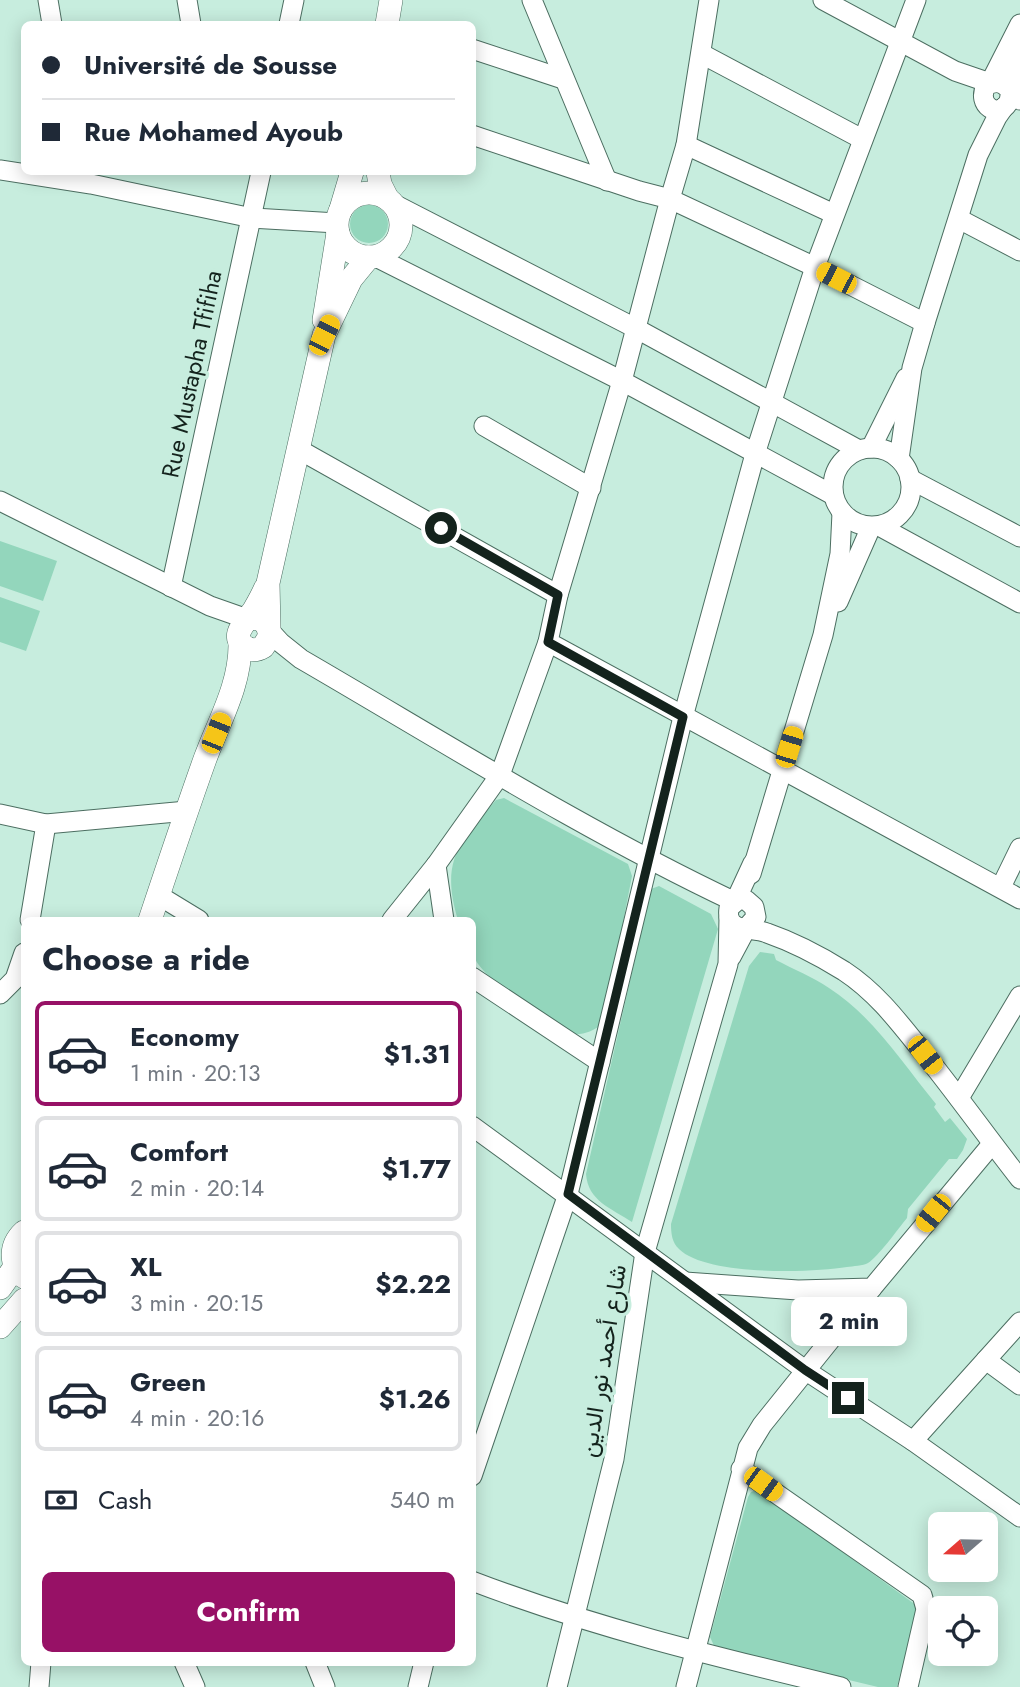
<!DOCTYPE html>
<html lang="en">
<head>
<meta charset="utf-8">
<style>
	:root { --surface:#fff; --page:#f2f2f3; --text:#1f2937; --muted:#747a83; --line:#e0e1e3; --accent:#971166 }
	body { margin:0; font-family:Jost,Vazirmatn,sans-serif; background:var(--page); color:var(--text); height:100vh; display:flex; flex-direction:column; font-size:26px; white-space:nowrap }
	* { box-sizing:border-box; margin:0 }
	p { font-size:23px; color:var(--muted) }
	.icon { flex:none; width:38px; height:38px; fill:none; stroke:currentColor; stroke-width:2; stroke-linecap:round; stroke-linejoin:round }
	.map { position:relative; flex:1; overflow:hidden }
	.side { position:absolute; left:21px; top:917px; width:455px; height:749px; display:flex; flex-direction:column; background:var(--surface); border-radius:10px; box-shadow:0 4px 18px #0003 }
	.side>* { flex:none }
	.banner { position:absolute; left:21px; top:21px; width:455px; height:154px; border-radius:10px; box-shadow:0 4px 18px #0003; display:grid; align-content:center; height:154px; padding:0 21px; background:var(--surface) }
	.needle { width:46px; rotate:250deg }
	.fabs { position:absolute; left:928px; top:1512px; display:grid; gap:14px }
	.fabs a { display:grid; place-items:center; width:70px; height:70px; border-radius:10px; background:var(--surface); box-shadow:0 4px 18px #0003; font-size:35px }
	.end { position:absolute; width:32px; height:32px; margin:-16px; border:9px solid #14231d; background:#fff; box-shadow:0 0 0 4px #fff }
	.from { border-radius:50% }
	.bubble { position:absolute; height:49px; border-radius:10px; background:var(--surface); box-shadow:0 4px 18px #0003; font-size:23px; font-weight:700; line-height:49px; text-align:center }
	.car { position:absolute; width:21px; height:42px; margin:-21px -10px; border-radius:9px; box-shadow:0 0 5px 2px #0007; background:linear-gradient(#f5c518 24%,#345 0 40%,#f5c518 0 76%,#345 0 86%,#f5c518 0) }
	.banner b { display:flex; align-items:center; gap:24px; height:66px; font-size:26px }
	.banner b+b { border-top:2px solid var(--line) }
	.banner i { width:18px; height:18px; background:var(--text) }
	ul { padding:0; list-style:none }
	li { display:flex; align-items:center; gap:21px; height:105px; margin:0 14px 10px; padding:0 7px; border:4px solid var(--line); border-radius:10px }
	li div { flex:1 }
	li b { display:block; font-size:26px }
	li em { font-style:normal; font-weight:700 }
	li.current { border-color:var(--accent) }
	li>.icon { width:63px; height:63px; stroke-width:1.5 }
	h2 { padding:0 21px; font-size:32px; line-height:84px }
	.pay { display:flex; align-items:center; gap:18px; height:77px; padding:0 21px; font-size:26px }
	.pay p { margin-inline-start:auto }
	.button { display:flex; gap:14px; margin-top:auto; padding:14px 21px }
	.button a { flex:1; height:80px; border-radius:10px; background:var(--accent); color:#fff; font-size:28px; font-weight:700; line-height:80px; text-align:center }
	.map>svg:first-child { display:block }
	.green { fill:#93d6bc }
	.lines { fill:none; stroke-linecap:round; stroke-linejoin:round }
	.minor-casing { stroke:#4c6e61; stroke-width:21 }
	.major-casing { stroke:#4c6e61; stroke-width:24 }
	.minor { stroke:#fff; stroke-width:19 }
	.major { stroke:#fff; stroke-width:23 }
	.route { stroke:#14231d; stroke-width:9 }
	.labels { text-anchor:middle; stroke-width:7; stroke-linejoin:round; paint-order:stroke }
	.street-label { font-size:24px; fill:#14231d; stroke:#c7edde }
</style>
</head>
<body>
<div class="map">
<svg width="1020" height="1687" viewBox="0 0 1020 1687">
	<rect width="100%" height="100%" fill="#c7edde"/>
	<!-- green -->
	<g class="green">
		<circle cx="369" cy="224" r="19"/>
		<polygon points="0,541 57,561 43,601 0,586"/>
		<polygon points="0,597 40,611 26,651 0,642"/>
		<path d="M504,798L628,864L632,876L605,1015L603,1024C592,1031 585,1035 572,1034C549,1018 480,980 473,954C470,944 473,931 472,920H458C440,861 459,842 496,800Z"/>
		<path d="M659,886L711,914L718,929L632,1222C611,1208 588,1201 586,1174L651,889Z"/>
		<path d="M760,952L774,954L776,960C793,969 813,977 829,988C873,1016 903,1064 936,1104L934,1107L945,1122L950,1118L967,1139L963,1150L957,1159H949L908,1209L907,1218C898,1229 878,1257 868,1263C863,1266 853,1266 847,1267C811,1273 706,1276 679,1249C672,1243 671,1233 671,1224L749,966Z"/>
		<polygon points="757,1490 916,1605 917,1611 897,1687 878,1687 715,1648 710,1637 748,1497 751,1492"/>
	</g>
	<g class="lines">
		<defs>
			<g id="minor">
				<polyline points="48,0 52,24"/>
				<polyline points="187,0 191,24"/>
				<polyline points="532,0 607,181"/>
				<polyline points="709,0 686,145 670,199 815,267 925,323"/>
				<polyline points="823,0 955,71 990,83 1020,24"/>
				<polyline points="289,24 294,0"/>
				<path d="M1016,47C1014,57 1011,98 1008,103C998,119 976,105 986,86C1002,76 1009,90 1020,100"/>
				<polyline points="472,49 563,79"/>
				<polyline points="702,54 862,139"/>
				<polyline points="472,135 639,191 670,199 622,381 558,595 548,642 1020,899"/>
				<polyline points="686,145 834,214"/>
				<polyline points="0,170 91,184 252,218 337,223"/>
				<polyline points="394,204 637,329 859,450"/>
				<polyline points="959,219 1020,251"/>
				<polyline points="376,257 622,381 833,495"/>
				<polyline points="484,426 591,488"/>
				<circle cx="872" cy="487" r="39"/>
				<polyline points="871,448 906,378"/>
				<polyline points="298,449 558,595"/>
				<polyline points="899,459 912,368 925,323 978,155 997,117 1004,107"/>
				<polyline points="910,479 1020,537"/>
				<polyline points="0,501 210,606 247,619"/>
				<polyline points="879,526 1020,603"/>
				<polyline points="171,587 261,172"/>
				<polyline points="838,602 871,527"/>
				<path d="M270,631L281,643L301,659C444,742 585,831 735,902L753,863"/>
				<polyline points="0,814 46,824 187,811"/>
				<polyline points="436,865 444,920"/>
				<polyline points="751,874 823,635 840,554 842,513"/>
				<polyline points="1001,887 1020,848"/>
				<polyline points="158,895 199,920"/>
				<polyline points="30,920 46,824"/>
				<polyline points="392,920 436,865 500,775 548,642"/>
				<path d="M731,957L747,927L756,917L754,907L746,900H738L729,908C728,915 728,922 736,926C743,930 758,929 767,933C793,942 820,956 844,971C876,992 898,1021 922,1051C956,1093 987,1137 1020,1179"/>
				<polyline points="472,977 600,1062"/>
				<polyline points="0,994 15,979 24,953"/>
				<polyline points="959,1098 1020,996"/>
				<polyline points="472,1126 805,1370 913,1441 1020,1517"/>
				<polyline points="685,1282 798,1290 872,1288 992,1144"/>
				<polyline points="986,1360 1020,1385"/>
				<polyline points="913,1441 1020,1322"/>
				<polyline points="741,1469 922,1595 926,1609 908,1687"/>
				<polyline points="472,1476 568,1194 683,717 755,454 815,267 916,0"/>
				<path d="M472,1581C592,1627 717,1657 841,1687"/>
				<polyline points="184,1662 195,1687"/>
				<polyline points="315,1662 325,1687"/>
				<polyline points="39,1687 41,1662"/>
				<polyline points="418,1687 424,1662"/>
				<polyline points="557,1687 614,1459 645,1252 728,964 729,918"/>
				<polyline points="686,1687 748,1448 762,1425 872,1288"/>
			</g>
			<g id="major">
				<polyline points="387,24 391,0"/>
				<polyline points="378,172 380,184 387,198"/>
				<circle cx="369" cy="225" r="32"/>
				<polyline points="341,209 352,172"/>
				<polyline points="324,320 338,233"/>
				<path d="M247,619L258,618L267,624L270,636L263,647C258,650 253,651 247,648C227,637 247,621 254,610C258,603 262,596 265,589"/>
				<polyline points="269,629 268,583 324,335 351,279 369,257"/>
				<path d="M150,920C168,866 186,812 205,759C219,721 241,684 240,642"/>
				<path d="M24,1232C10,1245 9,1264 24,1277"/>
				<polyline points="0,1288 15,1267"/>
				<polyline points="0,1327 24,1300"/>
			</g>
		</defs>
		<!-- minor casing -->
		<use href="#minor" class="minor-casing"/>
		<!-- major casing -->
		<use href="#major" class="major-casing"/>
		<!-- minor -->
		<use href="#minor" class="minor"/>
		<!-- major -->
		<use href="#major" class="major"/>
	</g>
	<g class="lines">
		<!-- route -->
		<polyline class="route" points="441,528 558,595 548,642 683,717 568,1194 805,1370 848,1398"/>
	</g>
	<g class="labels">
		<!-- street labels -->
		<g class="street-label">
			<text transform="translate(192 374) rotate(-78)" y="8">Rue Mustapha Tfifiha</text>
			<text transform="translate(603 1361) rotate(-81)" y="8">شارع أحمد نور الدين</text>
		</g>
	</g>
</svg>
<div class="fabs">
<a><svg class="needle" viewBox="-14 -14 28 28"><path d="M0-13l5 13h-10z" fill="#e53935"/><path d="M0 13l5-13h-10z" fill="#747a83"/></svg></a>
<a><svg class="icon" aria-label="locate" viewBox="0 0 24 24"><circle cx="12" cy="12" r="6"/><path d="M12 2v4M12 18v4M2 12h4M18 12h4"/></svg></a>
</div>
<i class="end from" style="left:441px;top:528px"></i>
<i class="end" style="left:848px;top:1398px"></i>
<div class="bubble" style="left:791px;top:1297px;width:116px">2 min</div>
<i class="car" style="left:836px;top:278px;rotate:297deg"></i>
<i class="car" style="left:324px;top:335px;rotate:26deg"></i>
<i class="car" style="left:216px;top:733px;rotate:22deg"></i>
<i class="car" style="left:789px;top:747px;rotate:17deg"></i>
<i class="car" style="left:925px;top:1055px;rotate:142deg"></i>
<i class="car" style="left:933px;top:1213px;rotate:219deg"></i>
<i class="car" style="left:763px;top:1484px;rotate:126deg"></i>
<div class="banner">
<b><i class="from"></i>Université de Sousse</b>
<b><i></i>Rue Mohamed Ayoub</b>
</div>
<section class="side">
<h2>Choose a ride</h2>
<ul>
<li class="current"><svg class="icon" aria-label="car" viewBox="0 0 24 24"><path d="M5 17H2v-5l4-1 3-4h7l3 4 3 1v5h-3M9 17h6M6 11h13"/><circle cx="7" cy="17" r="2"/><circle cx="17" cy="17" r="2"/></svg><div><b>Economy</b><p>1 min · 20:13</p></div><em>$1.31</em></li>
<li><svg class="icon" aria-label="car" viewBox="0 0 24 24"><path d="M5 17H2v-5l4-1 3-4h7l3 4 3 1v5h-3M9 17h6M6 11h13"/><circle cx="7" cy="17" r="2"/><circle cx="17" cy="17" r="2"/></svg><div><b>Comfort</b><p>2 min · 20:14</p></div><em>$1.77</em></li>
<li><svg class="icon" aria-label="car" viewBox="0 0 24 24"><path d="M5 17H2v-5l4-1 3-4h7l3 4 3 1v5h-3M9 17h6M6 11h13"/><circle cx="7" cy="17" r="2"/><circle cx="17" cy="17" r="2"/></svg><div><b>XL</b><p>3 min · 20:15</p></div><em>$2.22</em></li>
<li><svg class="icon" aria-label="car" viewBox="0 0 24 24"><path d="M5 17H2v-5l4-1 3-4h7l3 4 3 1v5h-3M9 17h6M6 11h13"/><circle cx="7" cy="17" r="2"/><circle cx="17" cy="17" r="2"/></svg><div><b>Green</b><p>4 min · 20:16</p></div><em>$1.26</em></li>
</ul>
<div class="pay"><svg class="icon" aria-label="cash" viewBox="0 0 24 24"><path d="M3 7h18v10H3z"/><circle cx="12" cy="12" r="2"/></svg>Cash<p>540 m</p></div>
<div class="button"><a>Confirm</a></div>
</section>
</div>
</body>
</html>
